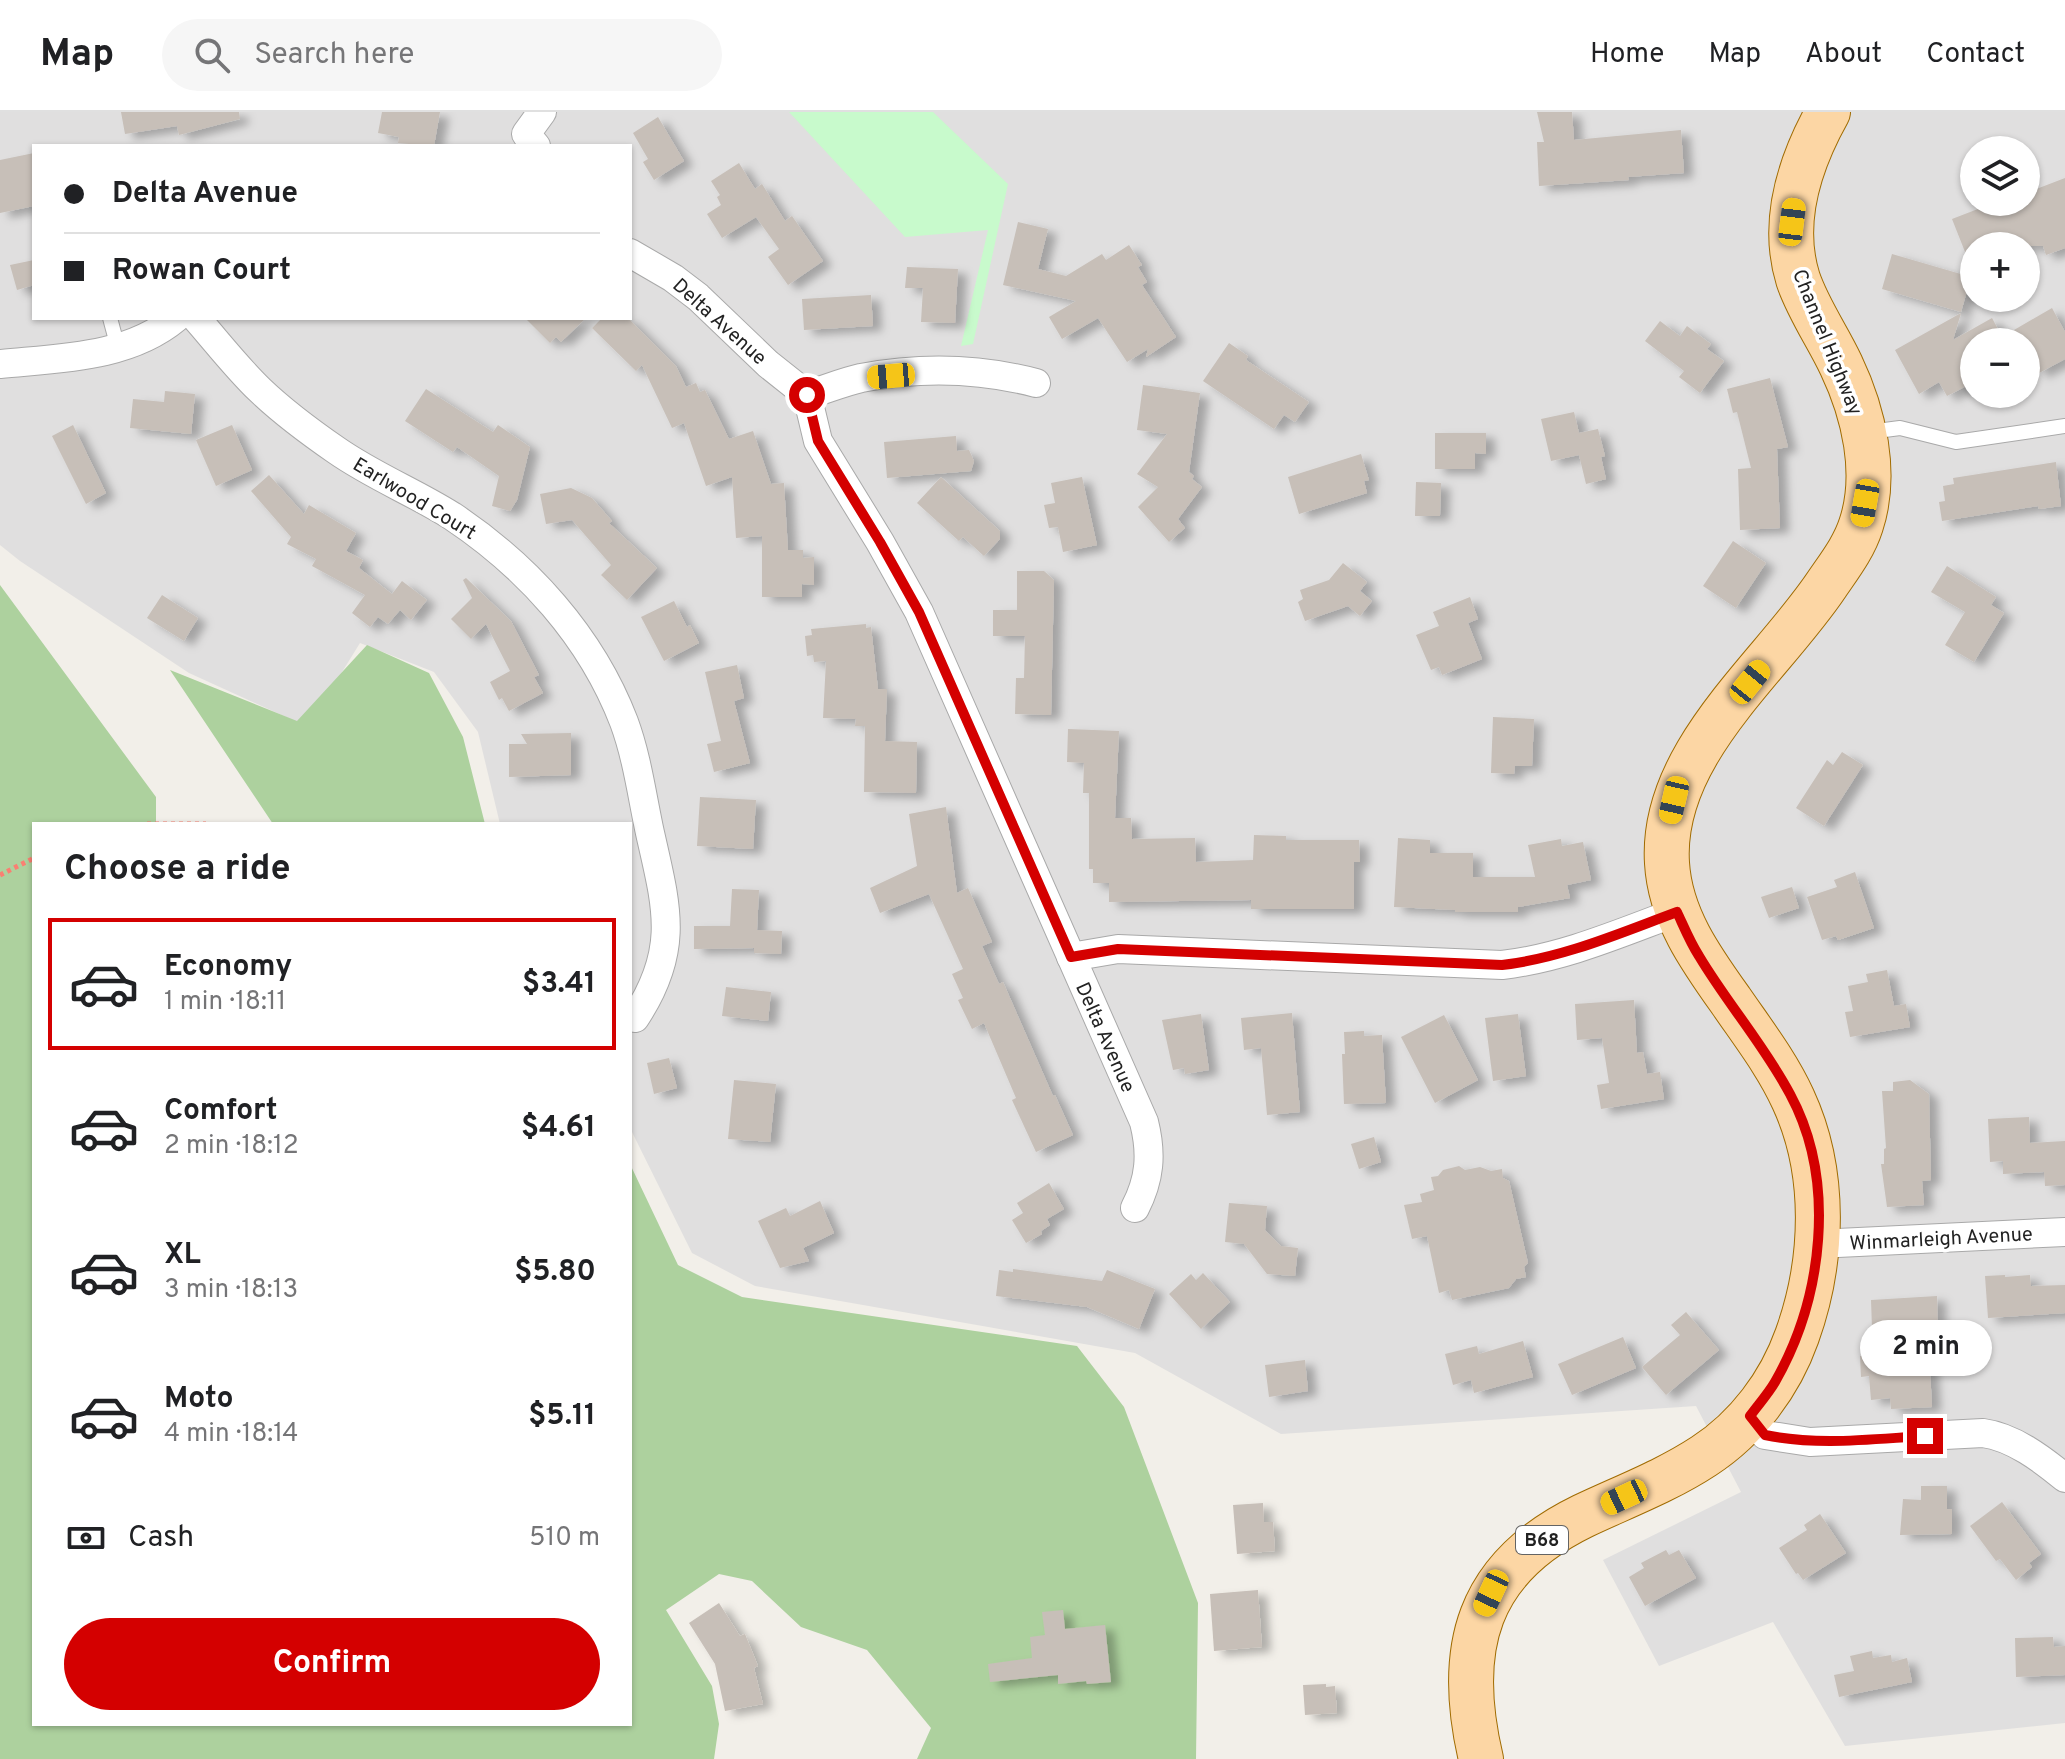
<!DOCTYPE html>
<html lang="en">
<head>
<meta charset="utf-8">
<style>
	:root { --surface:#fff; --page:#f6f6f6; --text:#202124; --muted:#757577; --line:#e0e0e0; --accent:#d40000 }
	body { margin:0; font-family:Overpass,sans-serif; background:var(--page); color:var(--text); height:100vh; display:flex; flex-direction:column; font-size:30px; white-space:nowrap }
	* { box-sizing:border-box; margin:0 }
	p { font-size:26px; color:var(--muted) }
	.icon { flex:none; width:44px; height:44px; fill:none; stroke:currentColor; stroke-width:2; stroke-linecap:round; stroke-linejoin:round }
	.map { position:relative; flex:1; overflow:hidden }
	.side { position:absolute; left:32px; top:710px; width:600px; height:904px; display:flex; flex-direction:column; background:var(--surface); border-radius:0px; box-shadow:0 2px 6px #0004 }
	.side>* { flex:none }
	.guide { position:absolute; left:32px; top:32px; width:600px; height:176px; border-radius:0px; box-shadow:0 2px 6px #0004; display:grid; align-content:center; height:176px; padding:0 32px; background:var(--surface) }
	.fabs { position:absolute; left:1960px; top:24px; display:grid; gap:16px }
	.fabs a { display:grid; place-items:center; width:80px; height:80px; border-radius:50%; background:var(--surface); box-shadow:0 2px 6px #0004; font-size:40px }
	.end { position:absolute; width:36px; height:36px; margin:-18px; border:10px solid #d40000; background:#fff; box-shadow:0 0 0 4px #fff }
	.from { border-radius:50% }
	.bubble { position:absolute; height:56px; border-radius:28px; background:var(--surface); box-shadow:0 2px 6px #0004; font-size:26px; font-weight:700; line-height:56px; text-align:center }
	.car { position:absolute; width:24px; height:48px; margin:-24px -12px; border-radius:10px; box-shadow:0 0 6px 2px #0007; background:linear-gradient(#f5c518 24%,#345 0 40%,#f5c518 0 76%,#345 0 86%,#f5c518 0) }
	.guide b { display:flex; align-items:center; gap:28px; height:76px; font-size:30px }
	.guide b+b { border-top:2px solid var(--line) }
	.guide i { width:20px; height:20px; background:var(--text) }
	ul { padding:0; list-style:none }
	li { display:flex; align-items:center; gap:24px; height:132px; margin:0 16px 12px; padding:0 16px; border:4px solid transparent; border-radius:0px }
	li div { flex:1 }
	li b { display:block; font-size:30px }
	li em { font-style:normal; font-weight:700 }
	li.on { border-color:var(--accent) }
	li>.icon { width:72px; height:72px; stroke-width:1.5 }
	h2 { padding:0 32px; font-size:36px; line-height:96px }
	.pay { display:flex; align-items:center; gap:20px; height:88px; padding:0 32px; font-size:30px }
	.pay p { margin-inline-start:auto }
	.primary-button { display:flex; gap:16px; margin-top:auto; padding:16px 32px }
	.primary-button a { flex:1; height:92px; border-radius:48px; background:var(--accent); color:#fff; font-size:32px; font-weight:700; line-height:92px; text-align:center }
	header { display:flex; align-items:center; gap:48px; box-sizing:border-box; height:112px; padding:0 40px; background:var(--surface); border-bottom:2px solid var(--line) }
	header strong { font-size:38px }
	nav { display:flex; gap:44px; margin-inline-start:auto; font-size:28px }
	.search { width:560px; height:72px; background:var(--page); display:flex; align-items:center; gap:20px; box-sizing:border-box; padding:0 28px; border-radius:44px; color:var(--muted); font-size:30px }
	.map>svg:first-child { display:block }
	.residential { fill:#e0dfdf; fill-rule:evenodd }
	.forest { fill:#add19e }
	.park { fill:#c8facc }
	.building { fill:#c7bfb8; filter:url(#shadow) }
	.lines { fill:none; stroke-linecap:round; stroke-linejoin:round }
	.lane-casing { stroke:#a9a9a9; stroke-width:16 }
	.street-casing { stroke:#a9a9a9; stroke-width:30 }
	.primary-casing { stroke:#a06b00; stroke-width:46 }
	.path { stroke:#fa8072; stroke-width:5; stroke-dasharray:4 4; stroke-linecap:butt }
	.lane { stroke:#fff; stroke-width:14 }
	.street { stroke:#fff; stroke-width:28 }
	.primary { stroke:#fcd6a4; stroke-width:44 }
	.route { stroke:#d40000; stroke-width:10 }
	.labels { text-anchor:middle; stroke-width:7; stroke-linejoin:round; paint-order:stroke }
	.shield { fill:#fff; stroke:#646464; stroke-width:2 }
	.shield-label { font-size:18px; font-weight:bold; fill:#222 }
	.street-label { font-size:20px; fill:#222; stroke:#fff }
</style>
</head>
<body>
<header>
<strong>Map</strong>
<div class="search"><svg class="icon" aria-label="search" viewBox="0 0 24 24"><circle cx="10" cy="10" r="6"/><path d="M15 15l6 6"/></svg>Search here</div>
<nav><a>Home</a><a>Map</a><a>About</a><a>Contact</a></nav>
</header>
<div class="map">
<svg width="2065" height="1647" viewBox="0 0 2065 1647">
	<defs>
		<filter id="shadow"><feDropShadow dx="9" dy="5" stdDeviation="4" flood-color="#0004"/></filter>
	</defs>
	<rect width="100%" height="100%" fill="#f2efe9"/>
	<!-- residential -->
	<path class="residential" d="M0,0H2065V1611L1845,1634L1773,1510L1659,1554L1603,1448L1741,1380L1696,1294L1281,1322L1135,1241L755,1174L692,1141L630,1016V712H500L478,620L434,560L360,531L308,615L189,561L20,449L0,433ZM34,34H630V206H34ZM1974,38H2026V90H1974ZM1974,134H2026V186H1974ZM1974,230H2026V282H1974Z"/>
	<!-- forest -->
	<g class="forest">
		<polygon points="0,473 156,685 156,712 34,712 34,1612 630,1612 630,1052 678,1153 742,1185 1077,1234 1124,1295 1198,1491 1196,1647 917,1647 931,1616 867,1538 801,1515 752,1469 719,1462 666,1498 712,1574 719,1612 714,1647 0,1647"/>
		<polygon points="367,533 429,561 463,625 485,712 273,712 170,558 297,609"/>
	</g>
	<!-- park -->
	<polygon class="park" points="789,0 933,0 1008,72 973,232 961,234 988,118 905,125"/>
	<!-- building -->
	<g class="building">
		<polygon points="121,0 239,0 240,7 179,23 177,14 125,22"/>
		<polygon points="382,0 440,0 434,34 398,31 399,25 378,21"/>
		<polygon points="1537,0 1572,0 1574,28 1681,18 1684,61 1628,65 1629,68 1539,74 1537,30 1544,30"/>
		<polygon points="658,5 684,49 654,68 643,50 648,47 633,21"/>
		<polygon points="34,41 34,94 0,101 0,48"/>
		<polygon points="739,51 755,77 762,72 785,109 792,104 823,149 788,173 768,145 779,137 756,105 722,126 707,102 721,93 717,85 720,83 711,69"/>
		<polygon points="2065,66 2065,136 2046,143 2043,134 1974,134 1973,160 1952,107 1996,90 2026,90 2026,81"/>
		<polygon points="1018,110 1048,117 1038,157 1066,164 1102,142 1106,148 1129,133 1142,153 1138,155 1147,170 1142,173 1176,225 1146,245 1148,237 1127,250 1098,206 1062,227 1049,205 1076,189 1003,173"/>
		<polygon points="1892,142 1971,165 1961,200 1882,177"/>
		<polygon points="34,148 34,173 17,178 10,153"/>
		<polygon points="907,155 958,157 955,211 921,210 923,176 905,176"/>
		<polygon points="871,183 873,214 804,218 802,187"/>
		<polygon points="2052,196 2065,220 2065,247 2039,261 2026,238 2026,230 2022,230 2014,218"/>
		<polygon points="1961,201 1953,228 1992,206 2005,230 1974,230 1974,270 1947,284 1939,270 1919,282 1895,238"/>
		<polygon points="525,206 586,206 561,230 556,225 550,231"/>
		<polygon points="602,206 628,206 676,254 686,275 696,271 700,280 705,278 729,327 753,319 771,372 784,371 788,438 803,438 803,446 814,445 814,473 802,472 802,485 762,485 762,424 736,426 732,365 706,374 684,311 672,316 642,253 636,259 592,216"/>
		<polygon points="1660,209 1680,224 1687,214 1711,232 1707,237 1724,249 1700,281 1679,265 1684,259 1645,229"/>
		<polygon points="1229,231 1248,244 1246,248 1309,290 1295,310 1284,303 1274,317 1203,269"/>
		<polygon points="1770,266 1788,335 1777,337 1780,416 1740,418 1738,357 1751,356 1737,300 1733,301 1727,277"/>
		<polygon points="1143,273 1200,281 1189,360 1194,364 1192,367 1202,375 1178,407 1185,416 1169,430 1138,395 1158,375 1137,362 1167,322 1137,318"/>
		<polygon points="426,277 493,320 498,313 530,335 517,388 510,399 492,394 499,364 457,335 453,340 405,309"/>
		<polygon points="165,279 195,282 191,322 130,316 133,287 164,290"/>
		<polygon points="1574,300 1579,321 1598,317 1605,344 1601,345 1606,367 1586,372 1579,343 1551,349 1541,307"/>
		<polygon points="73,313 106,381 86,392 52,324"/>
		<polygon points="232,313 252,358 216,374 196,328"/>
		<polygon points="1435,321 1486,321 1486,342 1475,341 1475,357 1435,357"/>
		<polygon points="956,324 957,339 969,338 974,349 971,359 887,366 884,330"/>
		<polygon points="1361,342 1369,368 1364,369 1367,381 1299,402 1288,365"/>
		<polygon points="2056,350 2061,394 2039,397 2038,394 1942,409 1939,390 1945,389 1943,374 1954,372 1953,366"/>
		<polygon points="269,363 304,402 309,393 356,421 346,439 363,448 359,456 392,482 402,469 427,488 411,508 400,498 388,512 378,505 370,515 352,501 365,483 312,454 316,447 287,432 291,425 251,379"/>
		<polygon points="941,365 1000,419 1000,427 984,444 963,425 959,429 917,391"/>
		<polygon points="1082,365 1097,433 1063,440 1058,415 1049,416 1044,393 1055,391 1051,371"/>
		<polygon points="1416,370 1441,371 1440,404 1415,404"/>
		<polygon points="571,376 592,386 612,409 609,411 657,456 627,488 601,463 611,453 572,408 546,412 540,382"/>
		<polygon points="1733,429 1766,451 1736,496 1703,474"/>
		<polygon points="1343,451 1367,470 1360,479 1372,489 1360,504 1348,494 1305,509 1298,490 1303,487 1300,478 1329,468"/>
		<polygon points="1947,454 1996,485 1991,493 2004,501 1974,550 1945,533 1965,500 1931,480"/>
		<polygon points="1017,459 1044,459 1054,468 1051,603 1015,602 1016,566 1024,566 1025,524 993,524 993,498 1017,498"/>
		<polygon points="466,466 511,509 539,563 534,565 543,581 509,599 502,586 499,588 490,570 510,559 486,512 471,527 451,507 472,486 463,468"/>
		<polygon points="162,483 198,506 184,529 147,506"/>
		<polygon points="1470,485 1478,507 1468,511 1482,547 1442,563 1439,555 1431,558 1416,523 1439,514 1433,500"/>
		<polygon points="674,489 687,515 690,513 699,531 664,549 641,505"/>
		<polygon points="866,512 866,516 871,515 878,577 887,577 885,629 917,630 916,681 864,680 865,614 855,614 856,607 823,606 826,549 814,550 813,543 807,544 805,524 812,523 811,517"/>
		<polygon points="737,553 744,586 734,589 750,651 714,660 707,632 721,629 705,560"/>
		<polygon points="1493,605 1534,607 1532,654 1515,654 1514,662 1491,661"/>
		<polygon points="1068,617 1119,619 1115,706 1131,706 1132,727 1195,726 1196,750 1253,748 1254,723 1286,724 1286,728 1359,728 1360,750 1354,750 1354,797 1251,797 1251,788 1109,790 1109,771 1093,771 1093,757 1089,757 1089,681 1083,681 1084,651 1067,650"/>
		<polygon points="571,621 571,663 509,665 509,632 527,632 521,622"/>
		<polygon points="1842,640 1863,653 1824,714 1796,696 1827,648 1833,653"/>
		<polygon points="700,685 756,688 753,737 697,734"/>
		<polygon points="946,695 957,781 968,776 992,830 982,834 999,872 1003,870 1053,984 1055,983 1073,1023 1036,1040 1012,988 1016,986 984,911 972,917 958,888 963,886 952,862 963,857 929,782 880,801 870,776 917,754 909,702"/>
		<polygon points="1398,726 1430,728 1430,741 1473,741 1473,765 1535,765 1528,733 1561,727 1562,734 1583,730 1591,768 1567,773 1570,786 1518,795 1518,800 1455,800 1455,798 1394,795"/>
		<polygon points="1855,760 1874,816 1838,828 1836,824 1822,828 1807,785 1837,775 1834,768"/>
		<polygon points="1792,775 1799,796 1769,806 1761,785"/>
		<polygon points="732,777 759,778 757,818 782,819 781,842 754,841 754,836 694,837 694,814 730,814"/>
		<polygon points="1887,858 1894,894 1906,892 1910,915 1850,925 1845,900 1853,899 1848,874 1868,870 1866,862"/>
		<polygon points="726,875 771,880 768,909 722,904"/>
		<polygon points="1634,888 1637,941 1643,940 1647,962 1660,960 1664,987 1601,997 1597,973 1609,971 1602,926 1577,928 1575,892"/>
		<polygon points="1292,901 1300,1000 1267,1003 1261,936 1244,938 1241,906"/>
		<polygon points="1201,902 1209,958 1185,962 1184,956 1173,958 1162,908"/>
		<polygon points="1518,902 1526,964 1493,969 1485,906"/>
		<polygon points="1444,903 1478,968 1435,991 1401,925"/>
		<polygon points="1364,919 1364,924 1382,923 1386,991 1344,992 1342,942 1345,942 1344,920"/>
		<polygon points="669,946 677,976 654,982 647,951"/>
		<polygon points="734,968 776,972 770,1030 728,1027"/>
		<polygon points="1910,968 1929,982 1931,1068 1922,1069 1924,1093 1887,1095 1881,1052 1884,1052 1884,1037 1886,1036 1882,979 1893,979 1893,970"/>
		<polygon points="2029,1005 2030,1031 2065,1029 2065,1073 2045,1074 2044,1060 2003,1062 2003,1049 1990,1050 1988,1007"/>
		<polygon points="1374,1025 1381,1050 1359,1057 1351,1032"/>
		<polygon points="1459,1054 1465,1058 1480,1055 1491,1059 1502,1057 1503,1066 1509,1069 1528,1151 1524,1155 1526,1165 1516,1167 1509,1176 1452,1188 1449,1178 1439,1181 1427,1124 1412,1127 1404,1093 1422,1090 1420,1082 1434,1078 1431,1065 1438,1064 1443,1058"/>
		<polygon points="1049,1071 1064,1097 1047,1107 1050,1113 1041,1119 1042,1122 1026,1131 1012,1108 1023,1101 1017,1091"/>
		<polygon points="820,1089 834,1121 803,1136 809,1149 780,1156 758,1109 786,1096 790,1104"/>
		<polygon points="1229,1091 1267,1094 1265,1118 1281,1134 1298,1136 1295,1164 1267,1162 1244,1132 1225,1130"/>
		<polygon points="1013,1157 1102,1169 1107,1158 1155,1177 1139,1217 1087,1195 996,1184 999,1158 1013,1160"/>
		<polygon points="1203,1161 1230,1190 1201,1217 1169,1182 1191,1162 1196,1168"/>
		<polygon points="2005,1163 2005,1165 2030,1163 2031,1174 2065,1173 2065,1201 1988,1206 1985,1164"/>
		<polygon points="1937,1184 1938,1219 1928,1220 1932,1295 1891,1297 1890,1286 1871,1288 1869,1264 1861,1265 1860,1244 1873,1244 1871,1188"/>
		<polygon points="1686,1200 1719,1238 1666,1283 1642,1255 1680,1223 1671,1213"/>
		<polygon points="1623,1225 1636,1256 1572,1283 1558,1252"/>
		<polygon points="1523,1229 1533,1265 1474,1281 1471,1268 1453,1273 1445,1242 1477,1234 1479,1242"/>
		<polygon points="1305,1248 1308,1279 1269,1285 1265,1253"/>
		<polygon points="1921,1374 1947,1374 1947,1397 1952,1397 1952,1422 1900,1423 1903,1387 1921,1388"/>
		<polygon points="2002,1390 2041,1442 2029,1451 2032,1455 2016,1468 2000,1447 1996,1449 1970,1414"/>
		<polygon points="1263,1391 1264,1410 1273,1410 1275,1439 1237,1442 1233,1393"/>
		<polygon points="1820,1402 1846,1441 1803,1468 1798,1461 1796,1462 1779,1436 1807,1418 1804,1413"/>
		<polygon points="1666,1438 1669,1443 1679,1438 1696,1466 1645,1494 1629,1465 1644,1456 1641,1451"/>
		<polygon points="1258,1478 1262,1535 1214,1539 1210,1482"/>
		<polygon points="719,1491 740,1524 745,1522 758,1554 754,1556 763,1592 725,1599 715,1552 689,1511"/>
		<polygon points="1063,1498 1065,1517 1105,1513 1111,1570 1087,1572 1086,1569 1058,1572 1058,1563 990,1570 988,1552 1032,1546 1030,1525 1045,1523 1042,1500"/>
		<polygon points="2053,1525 2054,1535 2065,1534 2065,1563 2016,1565 2015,1526"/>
		<polygon points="1872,1539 1873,1546 1891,1543 1892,1550 1907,1546 1912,1570 1839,1585 1834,1563 1854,1559 1850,1544"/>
		<polygon points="1326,1572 1326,1575 1335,1574 1337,1601 1305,1603 1303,1573"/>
	</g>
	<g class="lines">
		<defs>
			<g id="lane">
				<polyline points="110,206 118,236"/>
				<polyline points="1869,320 1900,316 1956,330 2065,314"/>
			</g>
			<g id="street">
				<polyline points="536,34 526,22 542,0"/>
				<path d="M630,141L673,166L698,185L768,252L807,283L818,329L880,430L919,500L1144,1010C1152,1042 1150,1067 1135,1096"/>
				<path d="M196,206C217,230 237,256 260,278C283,300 310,320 336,338C373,364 414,380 452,404C527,454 591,524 624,610C637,645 642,684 650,721C667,796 680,838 635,906"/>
				<path d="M0,252C60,246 128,246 176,206"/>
				<path d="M807,283C824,278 843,270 861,266C919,255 979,256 1036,271"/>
				<path d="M1071,845L1118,837L1502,853C1563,846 1620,821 1677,800"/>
				<polyline points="1817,1132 2065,1120"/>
				<path d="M1750,1304L1765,1323L1810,1330L1983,1321C2013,1325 2042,1347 2065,1366"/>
			</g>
			<path id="primary" d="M1481,1647C1455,1537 1476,1456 1583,1404C1623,1385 1666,1369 1704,1344C1747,1316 1780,1272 1797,1224C1824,1149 1827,1060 1793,987C1777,952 1753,921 1731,889C1701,847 1670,804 1667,751C1660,641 1771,556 1827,472C1840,453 1854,435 1861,413C1878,362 1864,301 1841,253C1828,225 1808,197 1798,167C1780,109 1800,50 1828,0"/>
		</defs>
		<!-- lane casing -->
		<use href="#lane" class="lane-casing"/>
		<!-- street casing -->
		<use href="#street" class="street-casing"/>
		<!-- primary casing -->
		<use href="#primary" class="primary-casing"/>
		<!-- path -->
		<g class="path">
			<polyline points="147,712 206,712"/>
			<polyline points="0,763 34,746"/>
		</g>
		<!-- lane -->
		<use href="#lane" class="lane"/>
		<!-- street -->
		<use href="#street" class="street"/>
		<!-- primary -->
		<use href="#primary" class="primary"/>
	</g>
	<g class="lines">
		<!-- route -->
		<path class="route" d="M807,283L818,329L880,430L919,500L1071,845L1118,837L1502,853C1563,846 1620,821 1677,800C1684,815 1690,830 1699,844C1727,891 1764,933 1790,982C1837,1069 1823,1186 1775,1270C1768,1282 1758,1293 1750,1304L1765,1323C1818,1334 1872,1327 1925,1324"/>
	</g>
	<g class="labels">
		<!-- shield labels -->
		<rect class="shield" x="1516" y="1414" width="52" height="28" rx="6"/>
		<g class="shield-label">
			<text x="1542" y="1434">B68</text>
		</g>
		<!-- street labels -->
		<g class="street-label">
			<text transform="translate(720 209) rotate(42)" y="7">Delta Avenue</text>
			<text transform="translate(1828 230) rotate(68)" y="7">Channel Highway</text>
			<text transform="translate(415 386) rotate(31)" y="7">Earlwood Court</text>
			<text transform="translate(1106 925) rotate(66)" y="7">Delta Avenue</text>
			<text transform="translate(1941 1126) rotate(-3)" y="7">Winmarleigh Avenue</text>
		</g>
	</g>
</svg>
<div class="fabs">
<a><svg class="icon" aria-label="layers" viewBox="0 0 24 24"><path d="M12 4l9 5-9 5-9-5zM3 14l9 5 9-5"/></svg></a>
<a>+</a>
<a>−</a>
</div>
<i class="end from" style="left:807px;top:283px"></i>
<i class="end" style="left:1925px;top:1324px"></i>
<div class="bubble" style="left:1860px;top:1208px;width:132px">2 min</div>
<i class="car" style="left:1792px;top:110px;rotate:7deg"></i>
<i class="car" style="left:891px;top:264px;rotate:265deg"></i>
<i class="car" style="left:1865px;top:391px;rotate:190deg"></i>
<i class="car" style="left:1750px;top:570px;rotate:39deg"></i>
<i class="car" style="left:1674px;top:688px;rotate:193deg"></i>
<i class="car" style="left:1624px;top:1385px;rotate:245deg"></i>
<i class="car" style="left:1491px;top:1481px;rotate:205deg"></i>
<div class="guide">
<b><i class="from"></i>Delta Avenue</b>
<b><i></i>Rowan Court</b>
</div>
<section class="side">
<h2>Choose a ride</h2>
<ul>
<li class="on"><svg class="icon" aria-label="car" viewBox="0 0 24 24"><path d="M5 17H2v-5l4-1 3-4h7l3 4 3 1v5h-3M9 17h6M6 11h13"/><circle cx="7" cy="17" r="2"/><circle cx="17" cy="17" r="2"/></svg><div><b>Economy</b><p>1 min · 18:11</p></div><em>$3.41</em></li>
<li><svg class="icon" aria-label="car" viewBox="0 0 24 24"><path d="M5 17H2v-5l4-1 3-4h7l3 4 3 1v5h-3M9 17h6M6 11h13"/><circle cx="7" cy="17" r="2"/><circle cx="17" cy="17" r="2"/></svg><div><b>Comfort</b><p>2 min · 18:12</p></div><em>$4.61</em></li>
<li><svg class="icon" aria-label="car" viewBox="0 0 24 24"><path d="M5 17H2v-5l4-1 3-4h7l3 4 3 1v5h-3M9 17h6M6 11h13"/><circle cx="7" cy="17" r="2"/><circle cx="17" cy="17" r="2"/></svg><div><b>XL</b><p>3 min · 18:13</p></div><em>$5.80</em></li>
<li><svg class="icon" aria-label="car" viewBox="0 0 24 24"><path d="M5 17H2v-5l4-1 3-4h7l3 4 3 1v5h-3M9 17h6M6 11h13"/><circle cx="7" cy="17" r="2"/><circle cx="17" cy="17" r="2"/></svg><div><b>Moto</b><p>4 min · 18:14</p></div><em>$5.11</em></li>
</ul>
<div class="pay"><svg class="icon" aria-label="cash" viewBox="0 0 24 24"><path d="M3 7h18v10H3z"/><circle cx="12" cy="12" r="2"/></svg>Cash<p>510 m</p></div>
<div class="primary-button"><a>Confirm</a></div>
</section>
</div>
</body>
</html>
